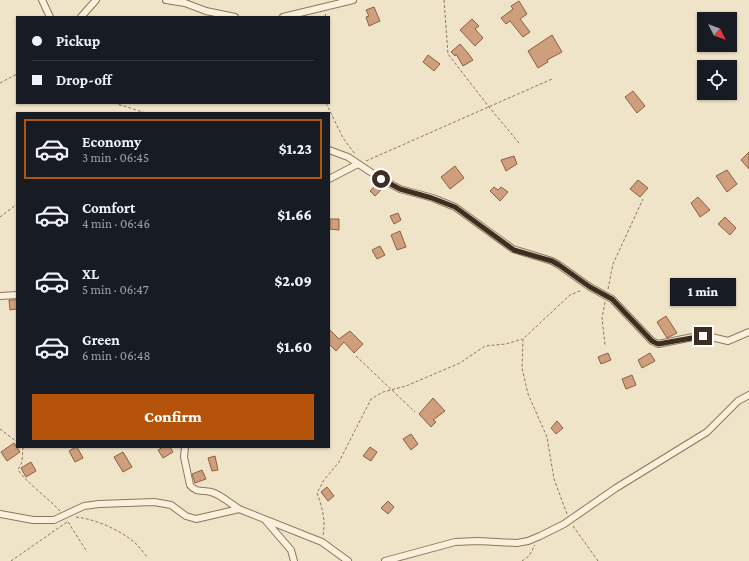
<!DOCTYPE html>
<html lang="en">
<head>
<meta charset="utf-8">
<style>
	:root { --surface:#171b24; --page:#242831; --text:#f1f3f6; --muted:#9ea1a6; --line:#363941; --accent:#b45309 }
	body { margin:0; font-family:"Crimson Pro",serif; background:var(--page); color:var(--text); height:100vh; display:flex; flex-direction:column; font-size:15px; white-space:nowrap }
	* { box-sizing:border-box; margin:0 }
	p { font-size:13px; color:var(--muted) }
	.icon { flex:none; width:22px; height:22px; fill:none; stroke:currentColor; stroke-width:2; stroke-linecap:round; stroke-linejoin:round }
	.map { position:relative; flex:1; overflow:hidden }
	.details { position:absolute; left:16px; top:112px; width:314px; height:336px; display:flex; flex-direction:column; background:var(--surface); border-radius:0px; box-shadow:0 1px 3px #0004 }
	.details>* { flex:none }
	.hud { position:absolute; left:16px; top:16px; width:314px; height:88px; border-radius:0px; box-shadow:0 1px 3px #0004; display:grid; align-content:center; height:88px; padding:0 16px; background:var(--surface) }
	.needle { width:26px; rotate:132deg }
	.tools { position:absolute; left:697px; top:12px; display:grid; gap:8px }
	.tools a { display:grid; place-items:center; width:40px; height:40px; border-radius:0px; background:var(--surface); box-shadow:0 1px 3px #0004; font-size:20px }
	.end { position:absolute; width:18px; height:18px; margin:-9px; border:5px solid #3d2e20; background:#fff; box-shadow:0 0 0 2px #fff }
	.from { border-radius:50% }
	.bubble { position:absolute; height:28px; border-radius:0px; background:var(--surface); box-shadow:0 1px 3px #0004; font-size:13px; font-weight:800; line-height:28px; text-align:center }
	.hud b { display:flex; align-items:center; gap:14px; height:38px; font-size:15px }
	.hud b+b { border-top:1px solid var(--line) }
	.hud i { width:10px; height:10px; background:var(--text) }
	ul { padding:7px 0 0; list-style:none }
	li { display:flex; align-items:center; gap:12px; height:60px; margin:0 8px 6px; padding:0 8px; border:2px solid transparent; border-radius:0px }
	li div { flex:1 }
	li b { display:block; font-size:15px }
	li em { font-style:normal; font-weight:800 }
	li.active { border-color:var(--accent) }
	li>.icon { width:36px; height:36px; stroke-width:1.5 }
	.button { display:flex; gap:8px; margin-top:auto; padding:8px 16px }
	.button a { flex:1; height:46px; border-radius:0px; background:var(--accent); color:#fff; font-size:16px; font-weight:800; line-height:46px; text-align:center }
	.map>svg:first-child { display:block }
	.building { fill:#cf9f7d; stroke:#8d5f41 }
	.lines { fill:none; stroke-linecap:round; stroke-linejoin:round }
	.minor-casing { stroke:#8d765c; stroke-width:8 }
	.path { stroke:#8d765c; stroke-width:1; stroke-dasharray:3 2; stroke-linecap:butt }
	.minor { stroke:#faf1dc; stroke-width:6 }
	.route { stroke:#3d2e20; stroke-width:5 }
</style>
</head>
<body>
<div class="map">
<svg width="749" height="561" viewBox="0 0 749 561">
	<rect width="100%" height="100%" fill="#f0e4c8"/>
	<!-- building -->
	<g class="building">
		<polygon points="519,1 527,14 520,19 530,32 523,37 510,21 506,24 501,18 513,9 511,6"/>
		<polygon points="374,7 380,21 369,26 366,17 369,16 366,10"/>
		<polygon points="472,19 479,26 475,29 483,38 475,46 460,30"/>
		<polygon points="552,35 562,52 547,60 548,62 538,68 528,51"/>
		<polygon points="460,44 467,52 473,60 463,66 456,54 455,56 451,52"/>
		<polygon points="428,55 440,64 434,71 423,62"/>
		<polygon points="633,91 645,106 637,113 625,97"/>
		<polygon points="749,152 749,169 741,160"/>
		<polygon points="514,156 517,164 506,171 501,160"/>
		<polygon points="455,166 464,178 450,189 441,177"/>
		<polygon points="727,170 737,184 727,192 716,176"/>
		<polygon points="638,180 648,188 640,197 630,189"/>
		<polygon points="377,184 382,189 375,196 370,191"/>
		<polygon points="494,187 498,190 501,187 508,192 500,201 490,191"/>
		<polygon points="698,197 710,210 700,217 691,203"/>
		<polygon points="398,213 401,220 394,224 390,216"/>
		<polygon points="725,217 736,228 730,235 718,224"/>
		<polygon points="330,219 339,219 339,230 330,229"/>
		<polygon points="400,231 406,247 397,250 391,235"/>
		<polygon points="380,246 385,255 377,259 372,250"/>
		<polygon points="9,300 17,300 17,309 10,310"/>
		<polygon points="666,316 677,333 667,338 657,322"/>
		<polygon points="329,329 339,339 350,331 363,344 354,353 344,342 336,351 329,344"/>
		<polygon points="608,353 611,360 601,364 598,357"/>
		<polygon points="650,353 655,361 642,368 638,360"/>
		<polygon points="632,375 636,385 626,389 622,379"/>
		<polygon points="433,398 445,411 433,420 436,422 431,427 419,414"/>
		<polygon points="557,421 563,428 556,434 551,428"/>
		<polygon points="411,434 418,444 411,450 403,439"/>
		<polygon points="14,443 20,452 7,461 1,452"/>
		<polygon points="76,447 77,447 83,458 75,462 69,451"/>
		<polygon points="163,447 170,447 173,452 163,458 158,450"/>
		<polygon points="370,447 377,452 371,461 363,456"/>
		<polygon points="123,452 132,467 123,472 114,457"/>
		<polygon points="215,456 218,470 212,471 208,458"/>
		<polygon points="31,462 36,471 26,477 21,468"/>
		<polygon points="202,470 206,479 195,483 192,474"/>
		<polygon points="327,487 334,496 328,501 321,492"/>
		<polygon points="388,501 394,507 388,514 381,508"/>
	</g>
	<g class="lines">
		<defs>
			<g id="minor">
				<polyline points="42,0 50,17"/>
				<polyline points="166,0 185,3 206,11 235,17"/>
				<polyline points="81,17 96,0"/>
				<polyline points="283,17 353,0"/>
				<polyline points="329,150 348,157 381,179 400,189 433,198 455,207 513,249 552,261 559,265 590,287 612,299 652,341 658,344 703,335 728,341 749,332"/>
				<polyline points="329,179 358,164"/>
				<polyline points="0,296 17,295"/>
				<path d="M185,447L184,457L190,485C196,493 202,490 211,492C220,494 231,504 239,509"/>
				<polyline points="0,514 33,520 54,520 84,506 99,504 154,502 171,505 186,516 196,519 239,509 322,542 348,561"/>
				<polyline points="266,521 291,550 294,561"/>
				<polyline points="385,561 455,542 478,541 517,543 528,541 540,536 564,524 616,488 707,432 738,401 749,395"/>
			</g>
		</defs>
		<!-- minor casing -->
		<use href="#minor" class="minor-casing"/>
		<!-- path -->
		<g class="path">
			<polyline points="444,0 448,54 489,107 519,143"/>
			<polyline points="325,17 326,13"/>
			<polyline points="0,83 17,74"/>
			<polyline points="114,103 146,113"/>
			<polyline points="326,103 343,138 355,154"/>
			<polyline points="366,161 552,79"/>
			<polyline points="0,217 17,204"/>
			<polyline points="608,289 613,264 643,199"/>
			<polyline points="605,302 602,318 605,345"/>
			<polyline points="356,356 415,412"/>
			<polyline points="0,429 17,442"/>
			<path d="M23,447L22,462L18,470C30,486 46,496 60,511"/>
			<polyline points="567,514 554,479 547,437 528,394 522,368 523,339 570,295 582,290"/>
			<path d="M76,517C95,519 120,530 134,542C139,546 143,552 147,557"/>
			<polyline points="68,522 87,552"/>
			<polyline points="573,526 598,561"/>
			<path d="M323,535C326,522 322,506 317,493L324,480L339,462L371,399L383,392L406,386L460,363L485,346L506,344L522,339"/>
			<polyline points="11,561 67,522"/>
			<polyline points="522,561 529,556 535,545"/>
		</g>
		<!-- minor -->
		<use href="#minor" class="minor"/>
	</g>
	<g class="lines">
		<!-- route -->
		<polyline class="route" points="381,179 400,189 432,198 455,207 514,250 552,261 559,265 590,287 612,299 652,341 658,344 703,336"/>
	</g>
</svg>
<div class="tools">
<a><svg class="needle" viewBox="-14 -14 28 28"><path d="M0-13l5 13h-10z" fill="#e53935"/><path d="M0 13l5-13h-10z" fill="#9ea1a6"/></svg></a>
<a><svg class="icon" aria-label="locate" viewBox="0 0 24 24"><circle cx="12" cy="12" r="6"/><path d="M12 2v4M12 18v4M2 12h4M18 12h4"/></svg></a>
</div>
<i class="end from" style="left:381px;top:179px"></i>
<i class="end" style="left:703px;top:336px"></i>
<div class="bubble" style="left:670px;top:278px;width:66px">1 min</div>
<div class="hud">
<b><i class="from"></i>Pickup</b>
<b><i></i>Drop-off</b>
</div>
<section class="details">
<ul>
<li class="active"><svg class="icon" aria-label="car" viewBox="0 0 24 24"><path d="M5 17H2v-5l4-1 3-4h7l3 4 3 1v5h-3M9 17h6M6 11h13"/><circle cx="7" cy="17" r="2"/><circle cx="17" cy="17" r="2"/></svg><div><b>Economy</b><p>3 min · 06:45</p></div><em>$1.23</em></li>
<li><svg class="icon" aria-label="car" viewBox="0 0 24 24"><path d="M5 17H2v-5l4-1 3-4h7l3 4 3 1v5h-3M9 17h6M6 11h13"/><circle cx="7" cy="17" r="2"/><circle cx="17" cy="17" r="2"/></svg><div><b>Comfort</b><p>4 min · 06:46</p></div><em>$1.66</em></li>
<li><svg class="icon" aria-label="car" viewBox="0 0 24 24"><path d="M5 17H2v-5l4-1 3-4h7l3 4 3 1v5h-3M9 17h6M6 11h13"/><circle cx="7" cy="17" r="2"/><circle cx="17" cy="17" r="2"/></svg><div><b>XL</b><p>5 min · 06:47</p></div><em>$2.09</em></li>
<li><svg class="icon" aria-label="car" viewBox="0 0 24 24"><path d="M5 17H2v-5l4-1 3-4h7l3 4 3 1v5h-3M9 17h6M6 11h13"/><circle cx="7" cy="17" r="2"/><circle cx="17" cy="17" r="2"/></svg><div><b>Green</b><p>6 min · 06:48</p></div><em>$1.60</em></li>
</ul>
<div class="button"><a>Confirm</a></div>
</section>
</div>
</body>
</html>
